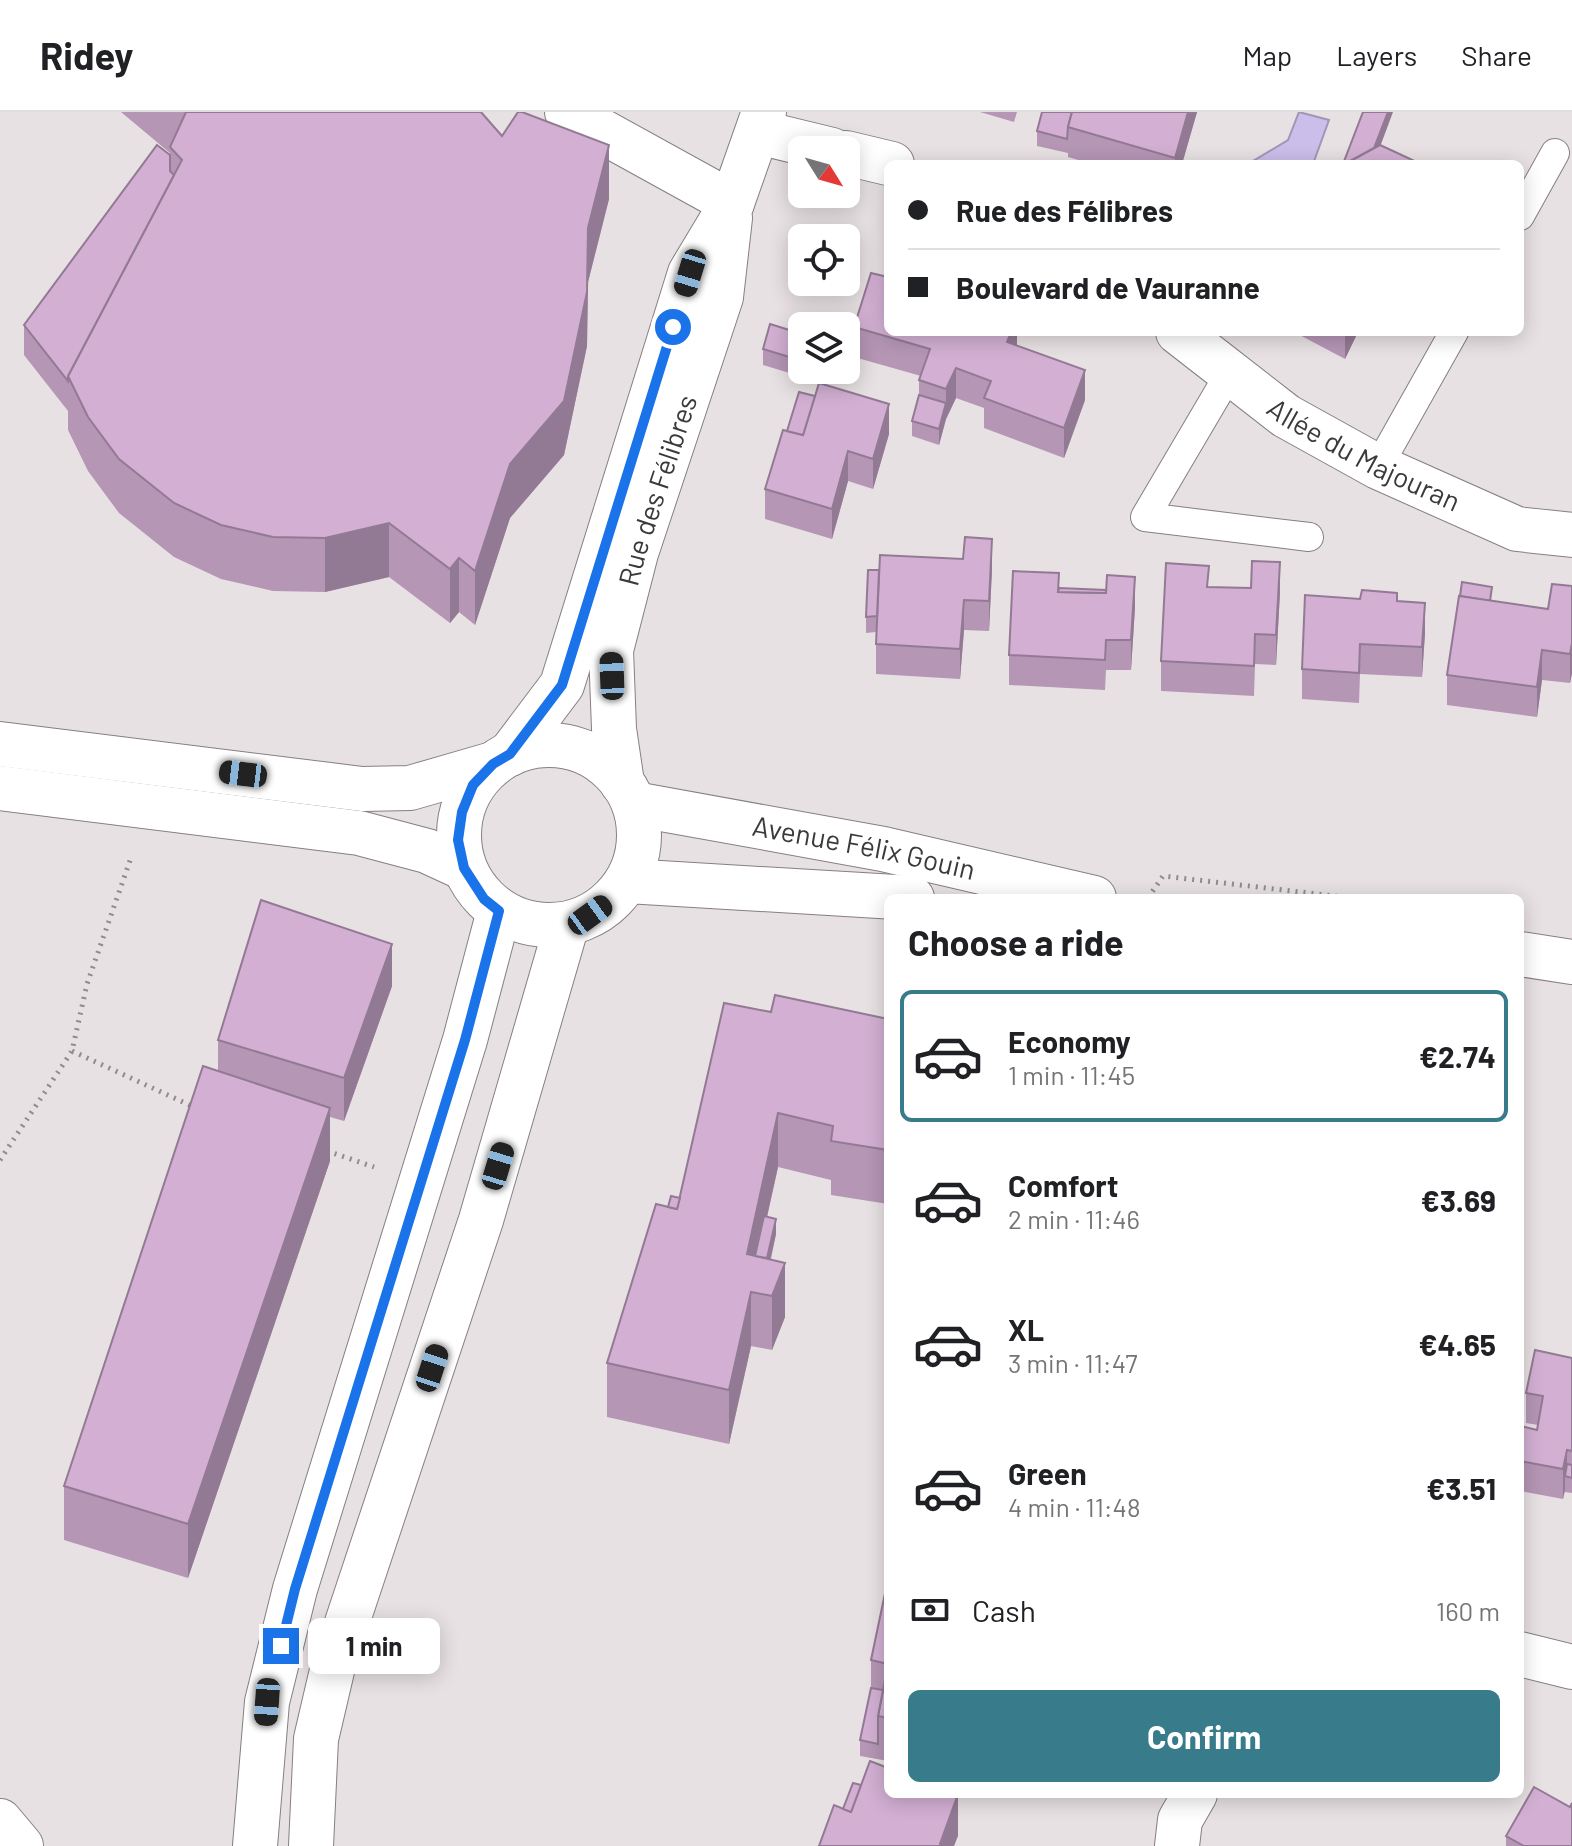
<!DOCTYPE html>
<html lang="en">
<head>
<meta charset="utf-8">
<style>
	:root { --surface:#fff; --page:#f2f2f2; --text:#202124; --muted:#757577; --line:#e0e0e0; --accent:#387c8b }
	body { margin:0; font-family:Barlow,sans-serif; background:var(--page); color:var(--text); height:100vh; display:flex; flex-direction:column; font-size:30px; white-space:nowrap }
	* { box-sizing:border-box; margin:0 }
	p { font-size:26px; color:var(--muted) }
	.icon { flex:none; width:44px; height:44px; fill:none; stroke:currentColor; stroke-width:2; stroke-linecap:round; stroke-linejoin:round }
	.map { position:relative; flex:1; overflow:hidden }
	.details { position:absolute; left:884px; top:782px; width:640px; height:904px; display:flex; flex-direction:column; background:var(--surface); border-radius:12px; box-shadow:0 4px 20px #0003 }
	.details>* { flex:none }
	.top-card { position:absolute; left:884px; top:48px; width:640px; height:176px; border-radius:12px; box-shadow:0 4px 20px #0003; display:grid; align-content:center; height:176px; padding:0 24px; background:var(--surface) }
	.needle { width:52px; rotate:127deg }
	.fabs { position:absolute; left:788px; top:24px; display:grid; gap:16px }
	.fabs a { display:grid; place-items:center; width:72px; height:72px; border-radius:12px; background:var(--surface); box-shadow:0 4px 20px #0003; font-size:40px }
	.end { position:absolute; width:36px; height:36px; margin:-18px; border:10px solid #1a73e8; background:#fff; box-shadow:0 0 0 4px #fff }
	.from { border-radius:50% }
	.bubble { position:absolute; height:56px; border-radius:12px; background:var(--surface); box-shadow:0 4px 20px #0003; font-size:26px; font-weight:700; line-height:56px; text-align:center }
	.car { position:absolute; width:24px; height:48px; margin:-24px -12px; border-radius:10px; box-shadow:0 0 6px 2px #0007; background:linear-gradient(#222 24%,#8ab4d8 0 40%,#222 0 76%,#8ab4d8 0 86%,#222 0) }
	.top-card b { display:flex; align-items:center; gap:28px; height:76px; font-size:30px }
	.top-card b+b { border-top:2px solid var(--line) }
	.top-card i { width:20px; height:20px; background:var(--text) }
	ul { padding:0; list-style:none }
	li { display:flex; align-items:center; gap:24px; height:132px; margin:0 16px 12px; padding:0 8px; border:4px solid transparent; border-radius:12px }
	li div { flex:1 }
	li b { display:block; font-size:30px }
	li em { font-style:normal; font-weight:700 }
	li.on { border-color:var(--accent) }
	li>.icon { width:72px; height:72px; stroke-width:1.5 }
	h2 { padding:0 24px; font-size:36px; line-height:96px }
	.pay { display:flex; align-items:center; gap:20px; height:88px; padding:0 24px; font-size:30px }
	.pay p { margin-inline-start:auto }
	.cta { display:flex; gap:16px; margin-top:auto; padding:16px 24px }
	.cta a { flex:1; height:92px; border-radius:12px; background:var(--accent); color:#fff; font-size:32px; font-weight:700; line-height:92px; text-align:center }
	header { display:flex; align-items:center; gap:48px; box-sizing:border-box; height:112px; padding:0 40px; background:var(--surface); border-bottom:2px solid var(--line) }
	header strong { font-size:38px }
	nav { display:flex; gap:44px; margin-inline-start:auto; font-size:28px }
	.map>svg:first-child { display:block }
	.water { fill:#cbbeeb; stroke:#a096b6; stroke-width:2 }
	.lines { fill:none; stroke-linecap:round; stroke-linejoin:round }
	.lane-casing { stroke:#867f82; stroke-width:30 }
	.street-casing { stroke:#867f82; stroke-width:46 }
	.secondary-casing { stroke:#867f82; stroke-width:46 }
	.path { stroke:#908b8d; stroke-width:5; stroke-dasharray:2 6; stroke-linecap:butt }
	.lane { stroke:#fff; stroke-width:28 }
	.street { stroke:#fff; stroke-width:44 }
	.secondary { stroke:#fff; stroke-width:44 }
	.wall { fill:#b596b5 }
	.shaded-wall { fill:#937a94 }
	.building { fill:#d2afd3; stroke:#937a94; stroke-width:2 }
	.route { stroke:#1a73e8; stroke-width:10 }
	.labels { text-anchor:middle; stroke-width:7; stroke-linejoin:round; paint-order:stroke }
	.street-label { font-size:28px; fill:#3c393a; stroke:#f5eef1 }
</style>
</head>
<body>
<header>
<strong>Ridey</strong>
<nav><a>Map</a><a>Layers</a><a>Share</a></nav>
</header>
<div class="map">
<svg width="1572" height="1734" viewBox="0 0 1572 1734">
	<rect width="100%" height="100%" fill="#e8e1e3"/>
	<!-- water -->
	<polygon class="water" points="1299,0 1329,8 1313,52 1248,52 1288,28"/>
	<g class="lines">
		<defs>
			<g id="lane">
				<polyline points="1520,104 1555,41"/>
				<polyline points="1231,259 1145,405 1309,425"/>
				<polyline points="1378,355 1454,220"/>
			</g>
			<g id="street">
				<polyline points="567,0 732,91"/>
				<polyline points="758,20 832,38"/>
				<polyline points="846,41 892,52"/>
				<path id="s1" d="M1178,220L1286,304L1378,355L1517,417L1572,423"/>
				<polyline points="510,642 562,573 690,161 732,91 764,0"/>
				<path id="s2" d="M622,671L614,617L611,538L636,441L721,185L730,106"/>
				<polyline points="1520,1542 1572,1555"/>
				<polyline points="0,1709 21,1734"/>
				<polyline points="1177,1734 1180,1708 1195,1682"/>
			</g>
			<g id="secondary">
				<polyline points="0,632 362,677 410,676 493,652"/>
				<circle cx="549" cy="723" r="90"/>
				<polyline points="0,676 359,721 427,739 464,756"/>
				<path id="s3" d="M634,692L883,737L1094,786"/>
				<polyline points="627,769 912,786"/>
				<polyline points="1520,842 1572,850"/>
				<polyline points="255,1734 267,1590 295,1477 465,928 499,799"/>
				<polyline points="311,1734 316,1627 334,1550 481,1108 567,812"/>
			</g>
		</defs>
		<!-- lane casing -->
		<use href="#lane" class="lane-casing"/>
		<!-- street casing -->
		<use href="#street" class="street-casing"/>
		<!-- secondary casing -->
		<use href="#secondary" class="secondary-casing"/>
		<!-- path -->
		<g class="path">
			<polyline points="1148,786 1163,764 1352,786"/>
			<polyline points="72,939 196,996"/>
			<polyline points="327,1039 374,1055"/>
			<polyline points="0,1048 72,939 87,872 132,743"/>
		</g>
		<!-- lane -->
		<use href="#lane" class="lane"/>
		<!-- street -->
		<use href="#street" class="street"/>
		<!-- secondary -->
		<use href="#secondary" class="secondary"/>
	</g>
	<!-- wall -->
	<g class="wall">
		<polygon points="121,0 481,0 502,24 609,87 588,170 587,234 564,343 510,406 475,513 459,500 450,511 389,465 325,480 273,479 221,467 174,445 119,401 88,359 68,318 68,299 24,243 24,213 170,43 170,41"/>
		<polygon points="980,0 1017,0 1014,10"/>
		<polygon points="1042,0 1197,0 1182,52 1092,52 1068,45 1068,41 1037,34 1037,19"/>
		<polygon points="854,215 1017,220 1017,233 1085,288 1064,346 984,316 984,296 956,286 946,307 939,333 912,324 912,309 919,283 919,268 921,264 854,245"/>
		<polygon points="1294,220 1358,220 1345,247"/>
		<polygon points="802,222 796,263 763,253 763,237"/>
		<polygon points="787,319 889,322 873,377 848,369 832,427 765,407 765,377"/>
		<polygon points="992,457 989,519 964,518 960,567 876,562 876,520 866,521 866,505"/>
		<polygon points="1572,474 1572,561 1570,571 1542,568 1537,605 1447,593 1447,563 1492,489 1548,497"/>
		<polygon points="1209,475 1280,480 1276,553 1255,552 1254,584 1161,579 1161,549"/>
		<polygon points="1059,476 1135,495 1131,558 1106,558 1105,578 1009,573 1009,543"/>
		<polygon points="1397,489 1425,521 1422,565 1360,562 1359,591 1302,587 1302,557"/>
		<polygon points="392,874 344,1009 330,1005 330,1049 188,1466 64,1428 64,1374 218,959 218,928"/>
		<polygon points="888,907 888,1092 831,1083 831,1068 778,1055 767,1105 776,1122 771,1147 785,1205 772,1238 751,1234 729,1332 607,1305 607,1251 668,1095 680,1086"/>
		<polygon points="1572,1246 1572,1381 1565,1380 1565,1378 1563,1387 1520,1379 1520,1321 1537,1318 1538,1313 1526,1311 1526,1281"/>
		<polygon points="888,1467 888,1649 860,1644 860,1628 871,1576 871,1548"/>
		<polygon points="1570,1695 1572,1734 1506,1734 1506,1724"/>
	</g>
	<!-- shaded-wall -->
	<g class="shaded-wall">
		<polygon points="1188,0 1197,0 1182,52 1175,52 1175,46"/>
		<polygon points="1388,0 1393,0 1374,51 1371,44"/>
		<polygon points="609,33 609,87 588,170 587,234 564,343 510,406 475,513 475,459 588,116"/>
		<polygon points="1011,220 1017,220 1017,235 1007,230"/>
		<polygon points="1345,220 1358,220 1345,247"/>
		<polygon points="802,225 802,241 796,263 796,247"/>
		<polygon points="956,256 956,286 946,307 946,277"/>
		<polygon points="1085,258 1085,288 1064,346 1064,316"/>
		<polygon points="946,291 946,307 939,333 939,317"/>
		<polygon points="889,292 889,322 873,377 873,347"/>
		<polygon points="848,339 848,369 832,427 832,397"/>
		<polygon points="389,411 389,465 325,480 325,426"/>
		<polygon points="992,427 992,457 989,519 989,489"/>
		<polygon points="459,446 459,500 450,511 450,457"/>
		<polygon points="1280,450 1280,480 1276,553 1276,523"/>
		<polygon points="1135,465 1135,495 1131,558 1131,528"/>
		<polygon points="964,488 964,518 960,567 960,537"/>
		<polygon points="1425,491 1425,521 1422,565 1422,535"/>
		<polygon points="1572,531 1572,561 1570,571 1570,542"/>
		<polygon points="1542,538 1542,568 1537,605 1537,575"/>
		<polygon points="392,832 392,874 344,1009 344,966"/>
		<polygon points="330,996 330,1049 188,1466 188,1412"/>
		<polygon points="778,1001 778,1055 750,1181 747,1142"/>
		<polygon points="776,1107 776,1122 762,1183 759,1182"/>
		<polygon points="785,1151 785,1205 772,1238 772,1184"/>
		<polygon points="751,1180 751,1234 729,1332 729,1278"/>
		<polygon points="1567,1338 1567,1365 1565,1364 1565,1378 1563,1387 1563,1357"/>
		<polygon points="958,1682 958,1724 954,1734 940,1734"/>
	</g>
	<!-- building -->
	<g class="building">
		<polygon points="186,0 481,0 502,24 518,0 522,0 609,33 588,116 587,180 564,289 510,352 475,459 459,446 450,457 389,411 325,426 273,425 221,413 174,391 119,347 88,305 68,264 182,48 170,35"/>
		<polygon points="1042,0 1072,0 1068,15 1067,27 1037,19"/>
		<polygon points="1072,0 1188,0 1175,46 1068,15"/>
		<polygon points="1363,0 1388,0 1374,36 1345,52 1343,52"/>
		<polygon points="157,33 170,43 170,59 174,63 68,264 68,269 24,213"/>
		<polygon points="1380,33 1419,51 1418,52 1345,52"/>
		<polygon points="871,161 888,165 888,220 1011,220 1007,230 1085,258 1064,316 984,286 991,269 956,256 946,277 919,268 930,237 854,215"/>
		<polygon points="770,212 802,222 796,247 763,237"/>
		<polygon points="819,271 889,292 873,347 848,339 832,397 765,377 783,318 803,323"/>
		<polygon points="799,280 815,284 803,323 787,319"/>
		<polygon points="919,283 946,291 939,317 912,309"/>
		<polygon points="965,425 992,427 989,489 964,488 960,537 876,532 880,443 963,447"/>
		<polygon points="1252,449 1280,450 1276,523 1255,522 1254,554 1161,549 1166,451 1209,454 1207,475 1251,476"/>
		<polygon points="868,458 879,458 877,504 866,505"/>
		<polygon points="1013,459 1059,461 1058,480 1106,481 1107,463 1135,465 1131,528 1106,528 1105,548 1009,543"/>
		<polygon points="1462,470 1492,475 1490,489 1460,484"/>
		<polygon points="1552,472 1572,474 1572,531 1570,542 1542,538 1537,575 1447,563 1459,484 1548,497"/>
		<polygon points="1059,476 1106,478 1106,481 1058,480"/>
		<polygon points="1362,478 1397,481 1397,489 1425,491 1422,535 1360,532 1359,561 1302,557 1305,483 1360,487"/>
		<polygon points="261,788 392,832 344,966 218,928"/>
		<polygon points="775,883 888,907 888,1038 831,1029 833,1014 778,1001 747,1142 785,1151 772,1184 751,1180 729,1278 607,1251 656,1092 677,1097 724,891 771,900"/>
		<polygon points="203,954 330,996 188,1412 64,1374"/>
		<polygon points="671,1084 680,1086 677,1097 668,1095"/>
		<polygon points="764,1104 776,1107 767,1146 755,1144"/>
		<polygon points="1535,1238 1572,1246 1572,1339 1567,1338 1563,1357 1520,1349 1520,1321 1521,1314 1537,1318 1543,1284 1526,1281"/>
		<polygon points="1567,1352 1572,1353 1572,1366 1565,1364"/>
		<polygon points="888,1467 888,1552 871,1548"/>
		<polygon points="888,1553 888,1606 878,1604"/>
		<polygon points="871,1576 883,1578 878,1604 878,1632 860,1628"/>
		<polygon points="870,1649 888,1656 888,1682 958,1682 940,1732 946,1734 819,1734 834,1693 851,1700"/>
		<polygon points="853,1671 861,1673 851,1700 843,1697"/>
		<polygon points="1534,1675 1570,1695 1572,1691 1572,1734 1524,1734 1506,1724"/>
	</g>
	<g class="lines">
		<!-- route -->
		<polyline class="route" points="281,1534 295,1477 465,928 499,799 484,787 464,756 458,728 462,700 473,673 493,652 510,642 562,573 673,215"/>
	</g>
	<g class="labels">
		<!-- street labels -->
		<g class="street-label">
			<text dy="10" stroke="none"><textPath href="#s1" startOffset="224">Allée du Majouran</textPath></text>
			<text dy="10" stroke="none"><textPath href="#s2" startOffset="300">Rue des Félibres</textPath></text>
			<text dy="10" stroke="none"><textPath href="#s3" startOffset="234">Avenue Félix Gouin</textPath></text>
		</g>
	</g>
</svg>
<div class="fabs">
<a><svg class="needle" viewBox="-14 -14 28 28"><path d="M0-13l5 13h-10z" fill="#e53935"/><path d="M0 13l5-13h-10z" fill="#757577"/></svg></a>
<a><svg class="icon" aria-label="locate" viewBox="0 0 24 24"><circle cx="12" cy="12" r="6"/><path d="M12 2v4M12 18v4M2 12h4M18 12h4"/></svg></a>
<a><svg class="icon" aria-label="layers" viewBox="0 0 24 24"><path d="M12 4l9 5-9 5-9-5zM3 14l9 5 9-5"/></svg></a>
</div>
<i class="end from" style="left:673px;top:215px"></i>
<i class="end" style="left:281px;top:1534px"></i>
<div class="bubble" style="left:308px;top:1506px;width:132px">1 min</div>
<i class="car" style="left:690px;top:161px;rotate:197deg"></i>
<i class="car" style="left:612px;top:564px;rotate:358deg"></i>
<i class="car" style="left:243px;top:662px;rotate:277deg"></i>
<i class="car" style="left:590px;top:803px;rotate:54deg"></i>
<i class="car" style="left:498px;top:1054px;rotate:17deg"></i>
<i class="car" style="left:432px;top:1256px;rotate:18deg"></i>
<i class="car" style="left:267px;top:1590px;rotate:184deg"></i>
<div class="top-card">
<b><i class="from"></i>Rue des Félibres</b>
<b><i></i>Boulevard de Vauranne</b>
</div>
<section class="details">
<h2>Choose a ride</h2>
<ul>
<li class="on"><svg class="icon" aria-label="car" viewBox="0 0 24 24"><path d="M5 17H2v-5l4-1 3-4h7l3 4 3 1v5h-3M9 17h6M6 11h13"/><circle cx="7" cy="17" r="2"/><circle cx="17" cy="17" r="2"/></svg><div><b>Economy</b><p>1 min · 11:45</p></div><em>€2.74</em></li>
<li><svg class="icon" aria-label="car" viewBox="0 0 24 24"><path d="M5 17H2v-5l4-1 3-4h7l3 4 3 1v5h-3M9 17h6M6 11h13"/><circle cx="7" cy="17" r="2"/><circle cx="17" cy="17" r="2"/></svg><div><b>Comfort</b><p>2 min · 11:46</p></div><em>€3.69</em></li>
<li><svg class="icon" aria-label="car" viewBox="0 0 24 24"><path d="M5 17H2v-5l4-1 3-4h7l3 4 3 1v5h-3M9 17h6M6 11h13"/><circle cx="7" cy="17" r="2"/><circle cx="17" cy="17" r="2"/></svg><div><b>XL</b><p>3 min · 11:47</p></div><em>€4.65</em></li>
<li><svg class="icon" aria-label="car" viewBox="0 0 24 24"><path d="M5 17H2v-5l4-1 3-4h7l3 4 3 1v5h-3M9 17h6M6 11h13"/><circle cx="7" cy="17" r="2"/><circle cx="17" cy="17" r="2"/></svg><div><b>Green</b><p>4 min · 11:48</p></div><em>€3.51</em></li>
</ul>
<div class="pay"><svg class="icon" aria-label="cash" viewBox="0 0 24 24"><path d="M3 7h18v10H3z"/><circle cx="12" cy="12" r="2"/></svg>Cash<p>160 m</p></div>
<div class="cta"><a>Confirm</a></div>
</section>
</div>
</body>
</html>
